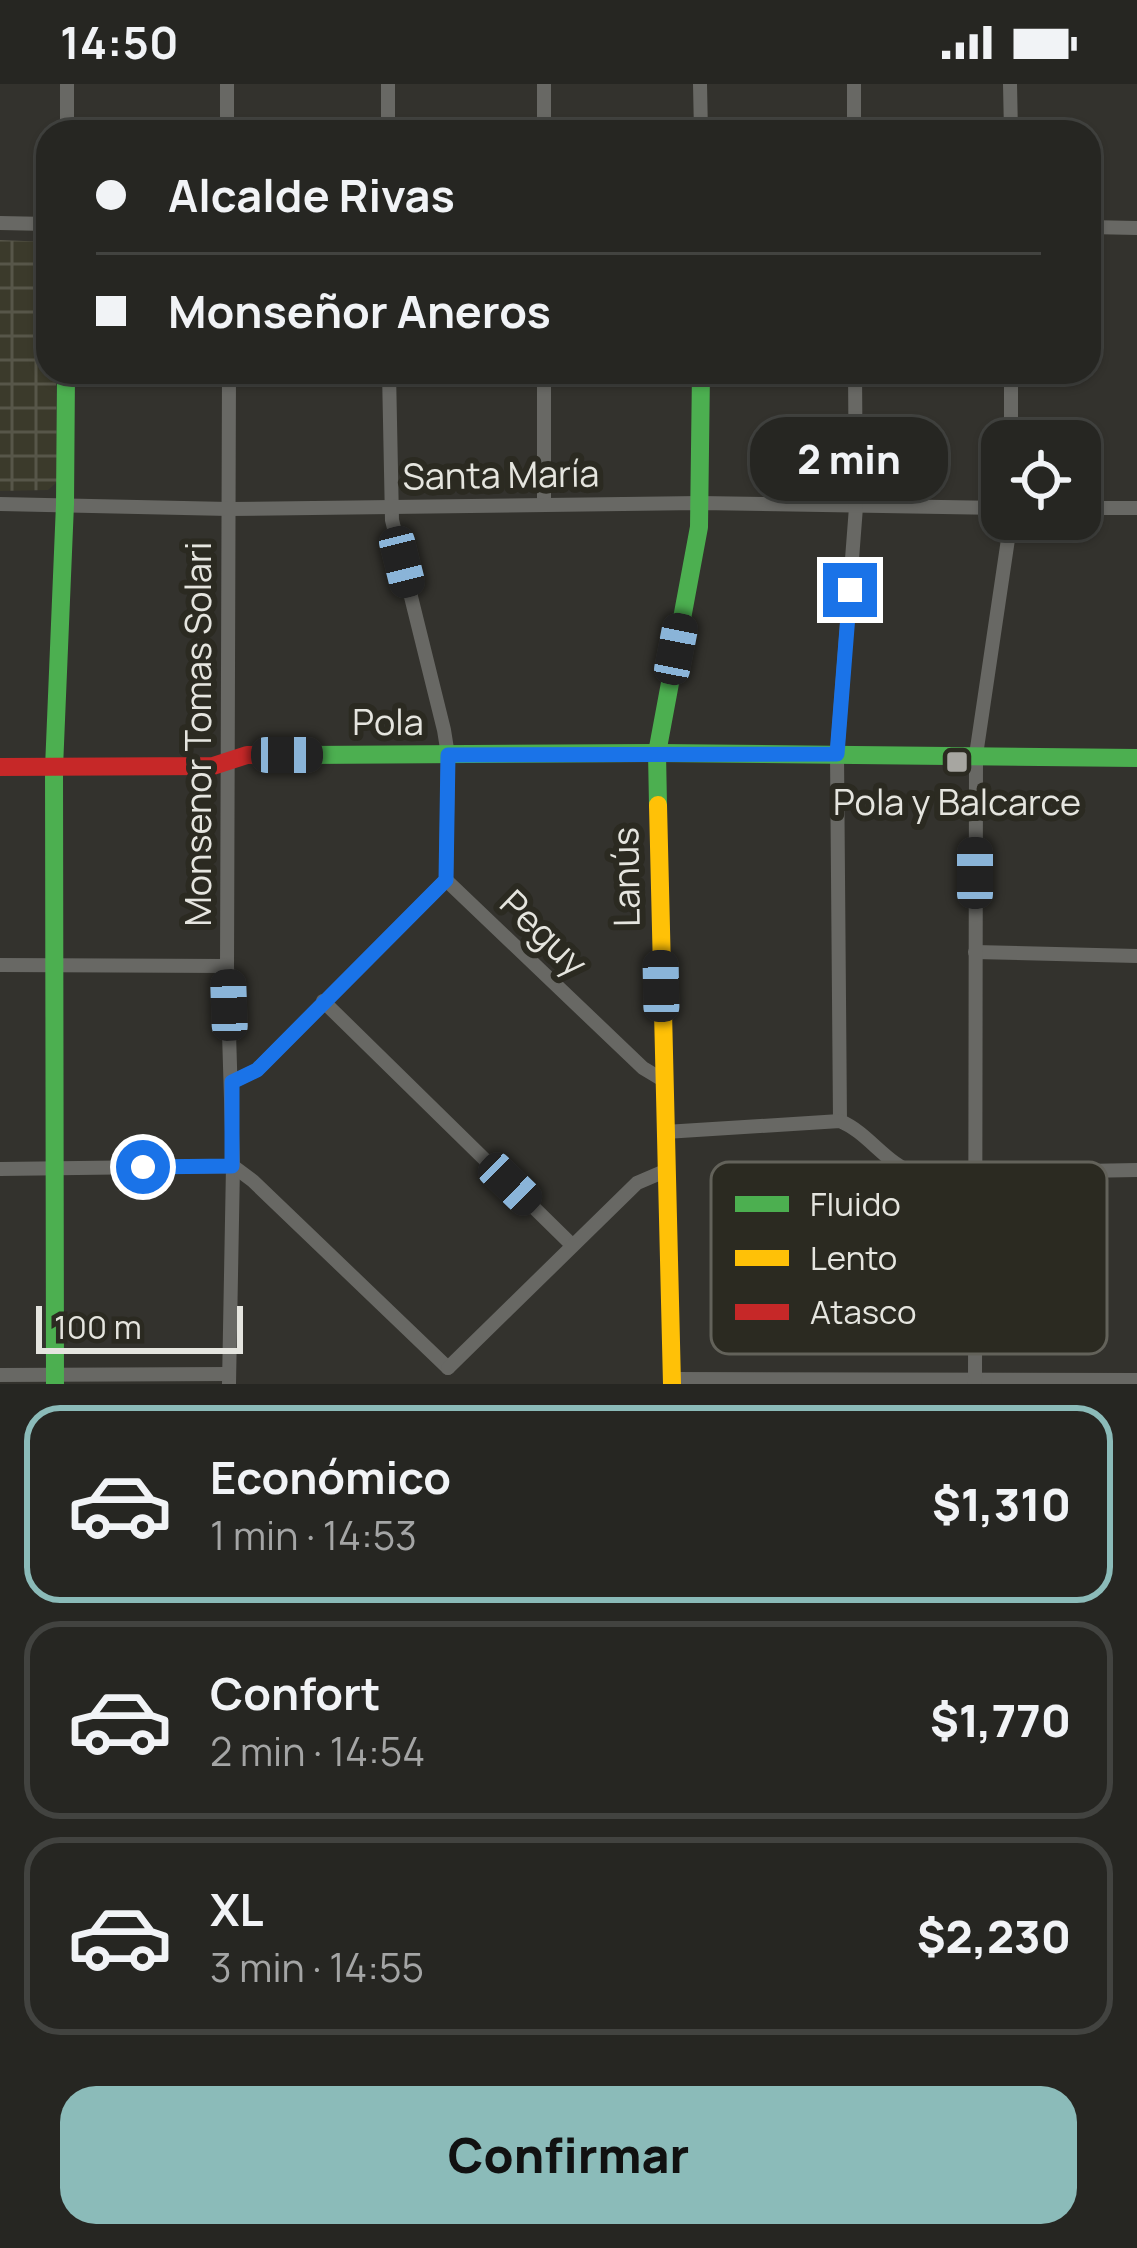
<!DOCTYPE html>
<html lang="es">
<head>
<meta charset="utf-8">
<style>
	:root { --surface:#262622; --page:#2e2e2a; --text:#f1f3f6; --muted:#a4a5a5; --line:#424340; --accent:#8bbbb9 }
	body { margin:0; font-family:Manrope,sans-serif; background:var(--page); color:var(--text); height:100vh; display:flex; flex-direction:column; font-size:45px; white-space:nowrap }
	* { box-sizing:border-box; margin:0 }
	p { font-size:39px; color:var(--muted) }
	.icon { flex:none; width:66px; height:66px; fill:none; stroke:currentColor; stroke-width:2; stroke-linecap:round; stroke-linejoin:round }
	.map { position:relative; height:1300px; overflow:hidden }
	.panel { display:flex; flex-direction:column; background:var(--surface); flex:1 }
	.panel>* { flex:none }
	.guide { position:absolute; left:36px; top:36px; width:1065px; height:264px; border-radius:36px; box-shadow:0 3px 9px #0004,0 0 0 3px var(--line); display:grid; align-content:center; height:264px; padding:0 60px; background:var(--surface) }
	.controls { position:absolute; left:981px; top:336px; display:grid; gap:24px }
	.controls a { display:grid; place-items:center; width:120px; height:120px; border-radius:24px; background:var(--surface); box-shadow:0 3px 9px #0004,0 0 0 3px var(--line); font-size:60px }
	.scale { position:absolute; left:36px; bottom:30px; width:207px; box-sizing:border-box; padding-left:12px; border:6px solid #e5e5df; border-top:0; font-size:33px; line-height:42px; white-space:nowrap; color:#e5e5df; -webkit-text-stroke:9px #2b2a21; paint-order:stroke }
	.end { position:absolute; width:54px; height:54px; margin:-27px; border:15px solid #1a73e8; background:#fff; box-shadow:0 0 0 6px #fff }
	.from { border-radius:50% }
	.bubble { position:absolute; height:84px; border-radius:36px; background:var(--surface); box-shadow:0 3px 9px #0004,0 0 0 3px var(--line); font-size:39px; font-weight:800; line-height:84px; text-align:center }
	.car { position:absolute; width:36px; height:72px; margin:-36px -18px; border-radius:15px; box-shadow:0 0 9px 3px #0007; background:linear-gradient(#222 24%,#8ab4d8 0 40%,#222 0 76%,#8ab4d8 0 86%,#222 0) }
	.guide b { display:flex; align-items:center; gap:42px; height:114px; font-size:45px }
	.guide b+b { border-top:3px solid var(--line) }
	.guide i { width:30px; height:30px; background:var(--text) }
	ul { padding:21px 0 0; list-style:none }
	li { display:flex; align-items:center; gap:36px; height:198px; margin:0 24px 18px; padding:0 36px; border:6px solid var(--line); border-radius:36px }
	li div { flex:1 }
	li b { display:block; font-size:45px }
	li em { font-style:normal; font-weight:800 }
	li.on { border-color:var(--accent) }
	li>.icon { width:108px; height:108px; stroke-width:1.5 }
	.action { display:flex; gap:24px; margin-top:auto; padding:24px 60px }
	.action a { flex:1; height:138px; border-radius:36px; background:var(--accent); color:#111; font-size:48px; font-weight:800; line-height:138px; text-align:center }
	.status { display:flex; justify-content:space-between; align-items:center; height:84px; padding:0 60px; background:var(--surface); direction:ltr }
	.status svg { height:33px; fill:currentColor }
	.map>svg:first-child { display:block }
	.industrial { fill:url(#industrial-grid) }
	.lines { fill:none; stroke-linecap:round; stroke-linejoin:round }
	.street { stroke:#686864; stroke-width:14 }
	.fast { stroke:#4caf50; stroke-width:18 }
	.slow { stroke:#ffc107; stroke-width:18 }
	.jam { stroke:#c62828; stroke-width:18 }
	.route { stroke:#1a73e8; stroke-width:15 }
	.poi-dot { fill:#a7a6a1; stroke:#2b2a21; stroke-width:4.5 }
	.labels { text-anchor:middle; stroke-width:12; stroke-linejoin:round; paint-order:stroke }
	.street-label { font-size:36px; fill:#e5e5df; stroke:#2b2a21 }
	.poi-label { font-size:36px; fill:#e5e5df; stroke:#2b2a21 }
	.key { fill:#2b2a21; stroke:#63625a; stroke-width:3 }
	.key-label { font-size:33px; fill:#e5e5df }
</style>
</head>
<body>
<div class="status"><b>14:50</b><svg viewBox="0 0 49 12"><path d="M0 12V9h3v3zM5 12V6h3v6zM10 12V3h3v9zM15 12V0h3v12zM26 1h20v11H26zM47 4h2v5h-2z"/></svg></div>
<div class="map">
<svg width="1137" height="1300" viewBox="0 0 1137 1300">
	<defs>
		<pattern id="industrial-grid" width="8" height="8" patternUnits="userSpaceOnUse" patternTransform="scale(3)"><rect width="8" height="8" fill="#3b3a2b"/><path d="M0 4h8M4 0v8" fill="none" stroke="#575649"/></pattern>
	</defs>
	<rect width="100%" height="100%" fill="#33322d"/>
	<!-- industrial -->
	<polygon class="industrial" points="0,156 48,158 48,288 56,288 57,398 48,406 0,407"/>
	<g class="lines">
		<!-- street -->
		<g class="street">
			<polyline points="227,0 227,48"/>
			<polyline points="700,0 701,48"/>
			<polyline points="1010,0 1011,48"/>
			<polyline points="67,48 67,0"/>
			<polyline points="388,48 388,0"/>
			<polyline points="544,48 544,0"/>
			<polyline points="854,48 854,0"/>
			<polyline points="0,139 48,140"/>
			<polyline points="1089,143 1137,144"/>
			<polyline points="229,288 227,882 233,1082 229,1300"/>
			<polyline points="389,288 392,436 444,646 448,671 446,796"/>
			<polyline points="544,288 544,420"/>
			<polyline points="1011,288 1011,357"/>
			<polyline points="0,420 229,425 700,419 1002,424"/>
			<polyline points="1080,424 1137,424"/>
			<polyline points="446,796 643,984 663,996"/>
			<polyline points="975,868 1137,872"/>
			<polyline points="0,881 227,882"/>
			<polyline points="323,917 572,1161"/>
			<polyline points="232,998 257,986 446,796"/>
			<polyline points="840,1037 837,670 856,423 855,288"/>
			<path d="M665,1048L840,1037C869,1049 886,1081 917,1090L1137,1086"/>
			<polyline points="0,1085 233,1082 253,1097 448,1284"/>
			<polyline points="448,1284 637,1099 665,1087"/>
			<polyline points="0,1291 229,1290"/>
			<polyline points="672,1295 1137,1296"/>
			<polyline points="975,1300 976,671 1011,435"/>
		</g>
		<!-- fast -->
		<g class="fast">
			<polyline points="306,671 657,669 1137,674"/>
			<polyline points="658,721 657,669 699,443 701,288"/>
			<polyline points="55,1300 54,684 65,420 66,288"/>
		</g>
		<!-- slow -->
		<polyline class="slow" points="658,721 672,1300"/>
		<!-- jam -->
		<polyline class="jam" points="0,683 213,682 247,671 306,671"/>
	</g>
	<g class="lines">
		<!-- route -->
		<polyline class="route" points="143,1083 232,1082 232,998 257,986 446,796 448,671 837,670 850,506"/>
	</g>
	<!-- markers -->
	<rect class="poi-dot" x="945" y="666" width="24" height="24" rx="6"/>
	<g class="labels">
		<!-- street labels -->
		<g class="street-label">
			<text transform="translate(501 391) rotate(-1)" y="13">Santa María</text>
			<text x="388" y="651">Pola</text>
			<text transform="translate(198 650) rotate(-90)" y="13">Monsenor Tomas Solari</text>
			<text transform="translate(626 793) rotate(-91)" y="13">Lanús</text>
			<text transform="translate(544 849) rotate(44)" y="13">Peguy</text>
		</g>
		<!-- poi labels -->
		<g class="poi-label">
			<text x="957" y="731">Pola y Balcarce</text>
		</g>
	</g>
	<!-- legend -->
	<rect x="711" y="1078" width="396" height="192" rx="18" class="key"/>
	<rect x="735" y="1112" width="54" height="16" fill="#4caf50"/>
	<rect x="735" y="1166" width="54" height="16" fill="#ffc107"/>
	<rect x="735" y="1220" width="54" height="16" fill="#c62828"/>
	<g class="key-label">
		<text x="810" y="1132">Fluido</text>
		<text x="810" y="1186">Lento</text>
		<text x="810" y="1240">Atasco</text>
	</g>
</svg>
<div class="controls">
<a><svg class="icon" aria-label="locate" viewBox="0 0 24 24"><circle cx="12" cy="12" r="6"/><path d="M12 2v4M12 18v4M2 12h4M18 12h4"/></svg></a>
</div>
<div class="scale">100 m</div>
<i class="end from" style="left:143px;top:1083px"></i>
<i class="end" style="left:850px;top:506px"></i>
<div class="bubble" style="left:750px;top:333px;width:198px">2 min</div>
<i class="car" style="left:402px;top:478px;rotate:166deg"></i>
<i class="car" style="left:676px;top:565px;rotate:11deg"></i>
<i class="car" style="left:287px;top:671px;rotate:90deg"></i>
<i class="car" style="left:975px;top:789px;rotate:0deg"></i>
<i class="car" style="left:661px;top:902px;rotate:359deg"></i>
<i class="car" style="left:229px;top:921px;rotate:358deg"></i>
<i class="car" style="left:510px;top:1100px;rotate:134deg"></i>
<div class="guide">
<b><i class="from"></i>Alcalde Rivas</b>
<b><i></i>Monseñor Aneros</b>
</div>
</div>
<section class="panel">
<ul>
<li class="on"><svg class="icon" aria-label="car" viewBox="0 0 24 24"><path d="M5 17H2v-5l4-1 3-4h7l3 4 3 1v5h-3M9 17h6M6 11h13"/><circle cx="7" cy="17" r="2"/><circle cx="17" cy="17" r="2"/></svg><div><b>Económico</b><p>1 min · 14:53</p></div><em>$1,310</em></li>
<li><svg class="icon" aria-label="car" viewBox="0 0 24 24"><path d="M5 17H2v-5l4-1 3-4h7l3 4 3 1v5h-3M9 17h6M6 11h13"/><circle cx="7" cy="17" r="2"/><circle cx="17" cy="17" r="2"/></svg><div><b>Confort</b><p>2 min · 14:54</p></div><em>$1,770</em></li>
<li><svg class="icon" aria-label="car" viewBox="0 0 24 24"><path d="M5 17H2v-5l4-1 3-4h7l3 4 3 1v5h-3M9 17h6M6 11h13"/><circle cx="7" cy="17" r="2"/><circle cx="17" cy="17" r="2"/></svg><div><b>XL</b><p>3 min · 14:55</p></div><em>$2,230</em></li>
</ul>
<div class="action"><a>Confirmar</a></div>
</section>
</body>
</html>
